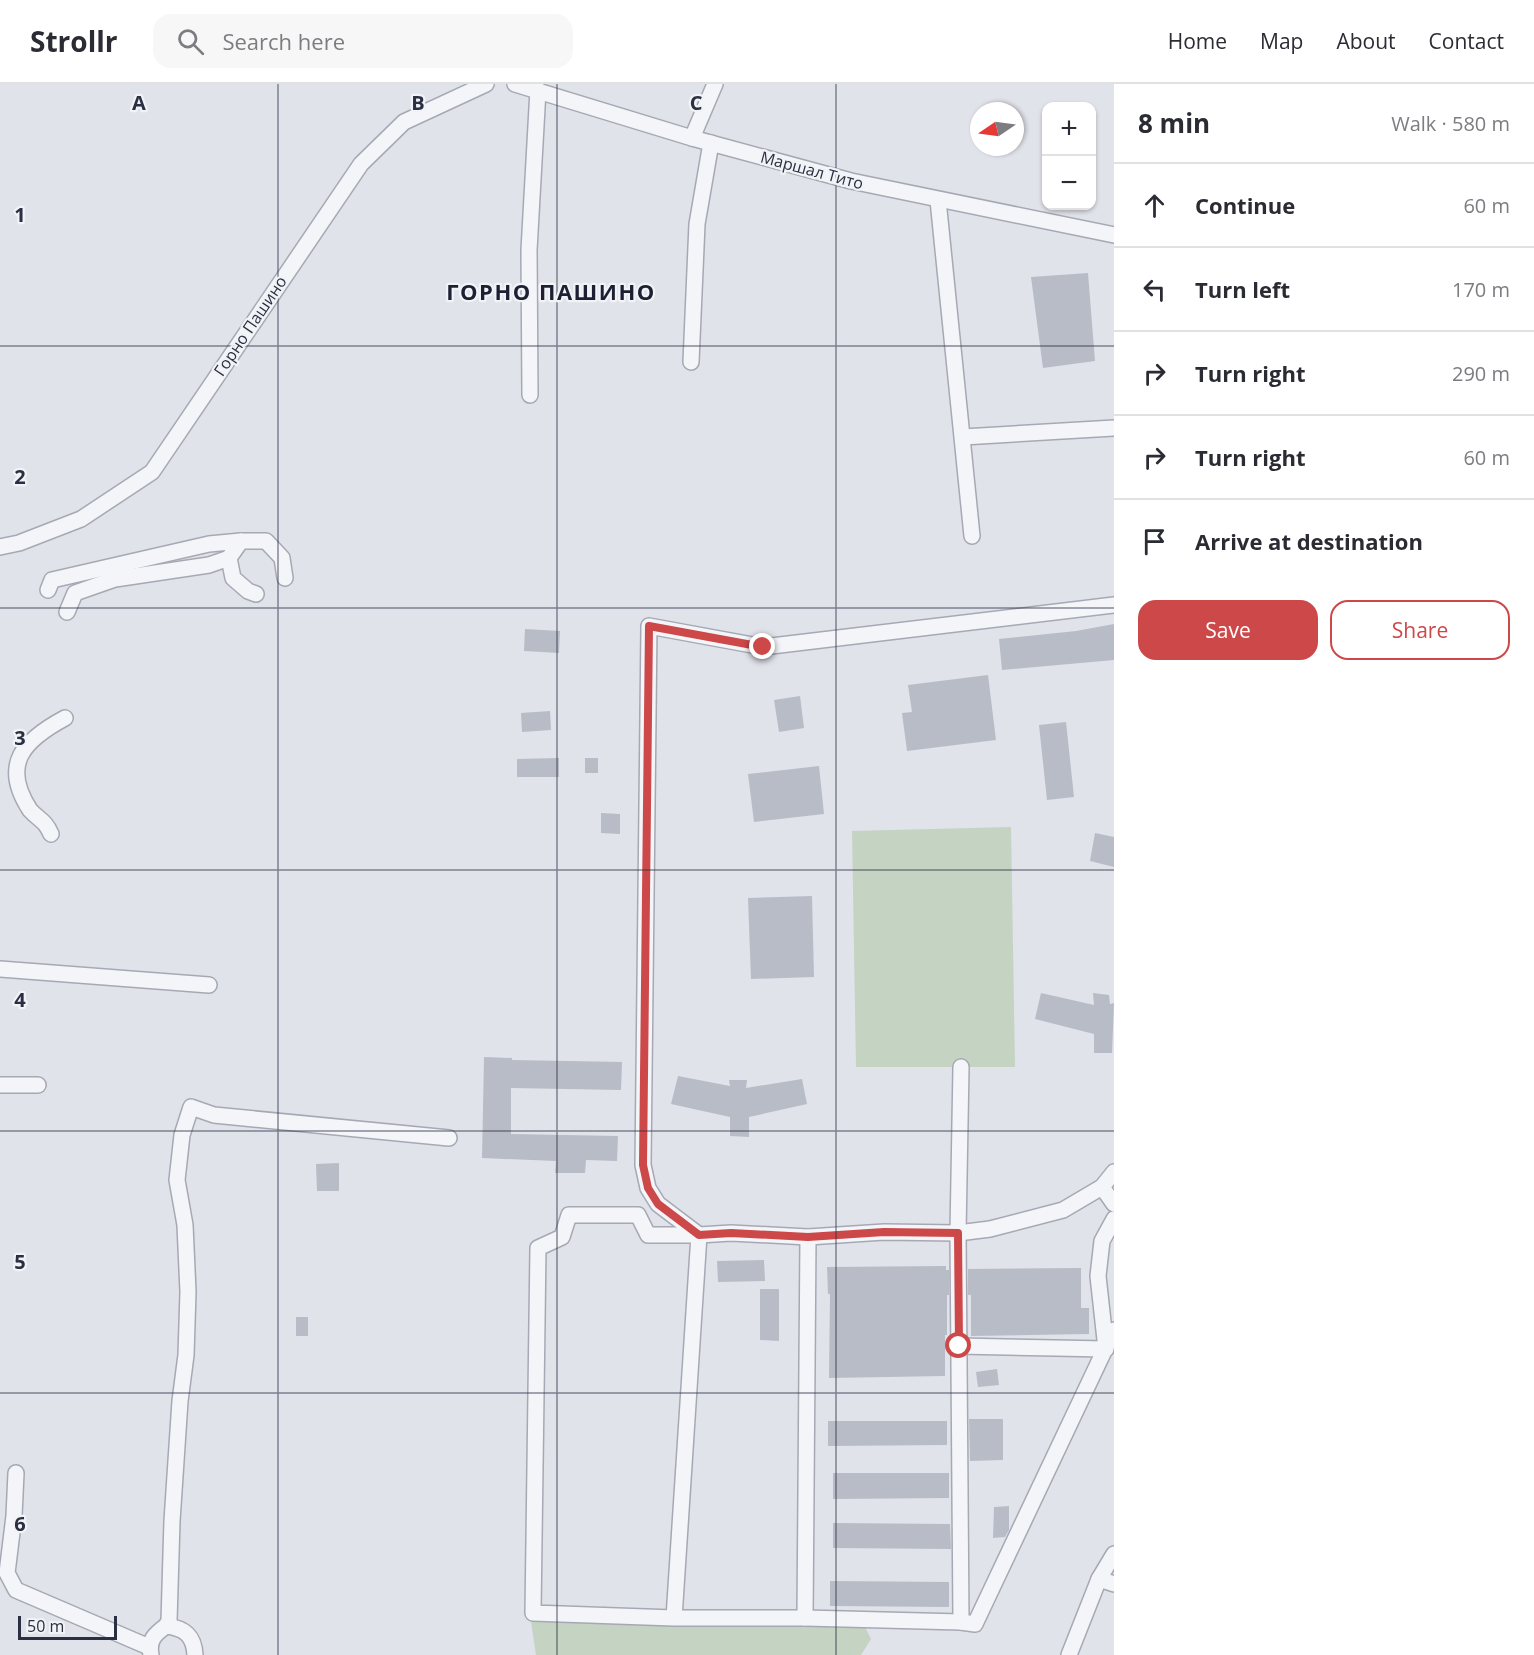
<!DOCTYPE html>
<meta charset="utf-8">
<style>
body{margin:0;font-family:"Open Sans",sans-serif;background:#f7f7f7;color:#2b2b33}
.controls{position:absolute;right:18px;top:18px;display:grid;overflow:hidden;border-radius:12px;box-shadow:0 2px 4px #0004}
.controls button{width:54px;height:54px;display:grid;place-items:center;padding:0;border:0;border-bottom:2px solid #e1e1e2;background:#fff;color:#2b2b33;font:30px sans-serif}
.compass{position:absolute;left:970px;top:18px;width:54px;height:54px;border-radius:50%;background:#fff;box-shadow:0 2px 4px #0004;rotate:257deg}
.scale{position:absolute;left:18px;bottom:15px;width:99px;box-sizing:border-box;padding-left:6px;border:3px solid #2a2f41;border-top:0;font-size:16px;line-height:21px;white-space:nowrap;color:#2a2f41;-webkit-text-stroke:4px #f1f3f7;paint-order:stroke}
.stop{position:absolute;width:18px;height:18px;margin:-14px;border:4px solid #cd4849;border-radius:50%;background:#fff}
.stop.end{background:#cd4849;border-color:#fff;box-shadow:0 2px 6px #0008}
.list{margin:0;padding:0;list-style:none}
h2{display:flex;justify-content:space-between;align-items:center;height:78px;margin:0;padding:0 24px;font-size:26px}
h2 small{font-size:20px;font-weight:400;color:#7c7c81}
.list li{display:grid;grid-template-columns:39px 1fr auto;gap:18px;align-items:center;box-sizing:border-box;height:84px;padding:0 24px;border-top:2px solid #e1e1e2}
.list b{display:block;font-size:22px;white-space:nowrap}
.list em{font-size:20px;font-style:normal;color:#7c7c81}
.actions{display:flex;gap:12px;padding:18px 24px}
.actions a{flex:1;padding:14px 0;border:2px solid #cd4849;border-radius:18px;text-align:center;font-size:21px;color:#cd4849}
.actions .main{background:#cd4849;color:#fff}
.icon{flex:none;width:33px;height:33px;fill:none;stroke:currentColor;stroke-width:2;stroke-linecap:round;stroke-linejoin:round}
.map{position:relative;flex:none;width:1114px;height:1571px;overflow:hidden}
header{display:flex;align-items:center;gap:36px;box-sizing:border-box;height:84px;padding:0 30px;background:#fff;border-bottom:2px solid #e1e1e2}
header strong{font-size:28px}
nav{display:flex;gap:33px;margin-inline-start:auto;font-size:21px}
.search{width:420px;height:54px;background:#f7f7f7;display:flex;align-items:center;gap:15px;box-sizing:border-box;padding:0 21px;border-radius:18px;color:#7c7c81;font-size:22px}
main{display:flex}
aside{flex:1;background:#fff}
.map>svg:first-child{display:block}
.green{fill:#c4d3c2}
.building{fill:#b8bcc6}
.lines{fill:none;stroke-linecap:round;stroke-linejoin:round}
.minor-casing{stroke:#a6a9b4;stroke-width:18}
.minor{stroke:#f4f5f8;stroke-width:15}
.route{stroke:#cd4849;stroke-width:8}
.grid{fill:none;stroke:#2a2f41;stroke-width:1.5;stroke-opacity:0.55}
.labels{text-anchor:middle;stroke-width:4.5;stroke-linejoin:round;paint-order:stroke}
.street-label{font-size:16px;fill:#2a2f41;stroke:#f1f3f7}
.district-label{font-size:22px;font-weight:bold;letter-spacing:1.5px;fill:#1c2032;stroke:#f1f3f7}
.grid-label{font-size:20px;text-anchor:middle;font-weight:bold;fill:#2a2f41;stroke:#f1f3f7;stroke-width:4.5;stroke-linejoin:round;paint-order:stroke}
</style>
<header>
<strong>Strollr</strong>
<div class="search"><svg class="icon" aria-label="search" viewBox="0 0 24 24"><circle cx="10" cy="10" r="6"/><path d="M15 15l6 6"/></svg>Search here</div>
<nav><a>Home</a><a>Map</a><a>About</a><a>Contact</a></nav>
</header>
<main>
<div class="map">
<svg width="1114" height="1571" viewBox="0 0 1114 1571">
<rect width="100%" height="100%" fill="#e1e3ea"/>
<!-- green -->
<g class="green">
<polygon points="1011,743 1015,983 856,983 852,747"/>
<polygon points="530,1531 863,1539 871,1555 861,1571 536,1571"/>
</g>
<!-- building -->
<g class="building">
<polygon points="1088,189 1095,277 1043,284 1031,193"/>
<polygon points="1114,540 1114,576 1002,586 999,555 1076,547"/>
<polygon points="525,545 560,547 559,569 524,567"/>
<polygon points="988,591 996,656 907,667 902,629 912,628 908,601"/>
<polygon points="800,612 804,644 779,648 774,616"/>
<polygon points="550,627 551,646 522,648 521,629"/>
<polygon points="1066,638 1074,713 1047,716 1039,641"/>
<polygon points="559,674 559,693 517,693 517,675"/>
<rect x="585" y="674" width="13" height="15"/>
<polygon points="819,682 824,730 754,738 748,690"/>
<polygon points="601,729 620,730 620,750 601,749"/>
<polygon points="1095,749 1114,753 1114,783 1090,777"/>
<polygon points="812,812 814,893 751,895 748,814"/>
<polygon points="1041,909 1094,921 1093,909 1109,911 1110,920 1114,919 1112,969 1094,969 1094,950 1035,935"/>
<polygon points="484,973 512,974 512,976 622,978 621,1006 511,1004 511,1050 618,1052 617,1077 586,1076 585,1089 555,1089 556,1077 482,1074"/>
<polygon points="678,992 730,1002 729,996 747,996 746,1004 802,995 807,1020 749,1033 749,1053 730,1052 730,1033 671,1020"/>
<polygon points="339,1079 339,1107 317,1107 316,1080"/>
<polygon points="764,1176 765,1197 718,1198 717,1177"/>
<polygon points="946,1182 946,1186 949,1186 949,1211 947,1211 947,1251 945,1251 945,1292 829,1294 830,1210 828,1210 827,1183"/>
<polygon points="1081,1184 1081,1224 1089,1224 1089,1250 971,1252 971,1211 968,1211 968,1185"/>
<polygon points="760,1205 779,1205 779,1257 760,1256"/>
<rect x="296" y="1233" width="12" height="19"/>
<polygon points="997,1285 999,1301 978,1303 976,1288"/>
<polygon points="969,1335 1003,1335 1003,1376 970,1377"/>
<polygon points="828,1337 947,1337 947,1361 828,1362"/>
<polygon points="833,1389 949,1389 949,1414 833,1415"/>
<polygon points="1009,1422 1009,1446 1005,1453 993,1454 994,1423"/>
<polygon points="833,1439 950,1440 951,1465 833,1464"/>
<polygon points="830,1497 949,1498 949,1523 830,1522"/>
</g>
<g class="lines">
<!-- minor casing -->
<g class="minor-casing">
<g id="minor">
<polyline points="515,0 692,54 851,97 1114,151"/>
<polyline points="692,54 715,0"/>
<polyline points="938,116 972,452"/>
<polyline points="691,278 697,140 711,59"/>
<polyline points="530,311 529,166 538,6"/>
<polyline points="963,353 1114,344"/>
<polyline points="0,463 19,459 81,435 152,388 361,80 404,38 486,0"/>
<polyline points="48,506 52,496 209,460 241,457"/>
<polyline points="256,510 248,507 233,494 229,474 241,457 266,457 282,474 285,494"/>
<polyline points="1114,521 763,563 649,542 643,1081 648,1104 658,1120 699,1151 731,1149 808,1153 884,1148 958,1149 990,1145 1063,1126 1102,1103 1114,1088"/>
<polyline points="67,528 75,509 115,495 209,481 229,474"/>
<path d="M51 750C45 736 39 736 30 726 0 680 24 656 65 634"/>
<polyline points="0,885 209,901"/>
<polyline points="961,983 958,1149 961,1538 975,1540 1114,1246"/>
<polyline points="0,1001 38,1001"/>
<polyline points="1102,1103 1114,1120"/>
<polyline points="959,1262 1106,1265 1098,1192 1102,1157 1114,1135"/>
<polyline points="16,1389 14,1432 7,1489 16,1506 149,1563"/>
<polyline points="1099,1495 1114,1500"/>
<polyline points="674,1534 699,1151 648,1151 638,1131 569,1131 562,1153 538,1164 533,1529 674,1534 805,1534 961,1538"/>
<polyline points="805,1534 808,1153"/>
<polyline points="166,1542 169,1537 172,1437 180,1317 186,1271 188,1208 185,1141 177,1096 182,1051 191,1023 214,1031 449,1054"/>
<path d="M151 1571C148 1556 155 1550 166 1542 185 1544 194 1552 195 1571"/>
<polyline points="1069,1571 1099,1495 1114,1470"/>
</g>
</g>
<!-- minor -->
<use href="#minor" class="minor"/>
</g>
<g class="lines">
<!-- route -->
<polyline class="route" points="763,563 649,542 643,1081 648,1104 658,1120 699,1151 731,1149 808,1153 884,1148 958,1149 959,1262"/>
</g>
<!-- grid -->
<path class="grid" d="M278 0V1571M557 0V1571M836 0V1571M0 262H1114M0 524H1114M0 786H1114M0 1047H1114M0 1309H1114"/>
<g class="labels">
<!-- street labels -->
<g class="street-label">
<text transform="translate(812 86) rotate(15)" y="6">Маршал Тито</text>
<text transform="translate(250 242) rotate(-56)" y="6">Горно Пашино</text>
</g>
<!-- district labels -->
<g class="district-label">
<text x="551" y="216">ГОРНО ПАШИНО</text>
</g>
</g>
<g class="grid-label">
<text x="139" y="26">A</text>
<text x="418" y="26">B</text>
<text x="696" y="26">C</text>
<text x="20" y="138">1</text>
<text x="20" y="400">2</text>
<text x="20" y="661">3</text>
<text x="20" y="923">4</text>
<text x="20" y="1185">5</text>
<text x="20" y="1447">6</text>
</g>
</svg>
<div class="controls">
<button>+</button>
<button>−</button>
</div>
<svg class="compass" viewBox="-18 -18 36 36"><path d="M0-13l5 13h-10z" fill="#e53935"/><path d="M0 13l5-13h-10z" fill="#7c7c81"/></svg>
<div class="scale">50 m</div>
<div class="stop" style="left:959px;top:1262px"></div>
<div class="stop end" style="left:763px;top:563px"></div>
</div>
<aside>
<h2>8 min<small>Walk · 580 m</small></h2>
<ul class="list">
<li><svg class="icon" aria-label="ahead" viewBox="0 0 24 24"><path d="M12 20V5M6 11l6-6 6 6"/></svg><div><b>Continue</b></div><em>60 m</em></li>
<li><svg class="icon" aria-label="left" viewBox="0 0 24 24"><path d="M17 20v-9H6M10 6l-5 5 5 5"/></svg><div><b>Turn left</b></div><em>170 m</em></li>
<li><svg class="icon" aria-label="right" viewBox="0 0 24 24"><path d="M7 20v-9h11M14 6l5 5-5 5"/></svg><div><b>Turn right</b></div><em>290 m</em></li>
<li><svg class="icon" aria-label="right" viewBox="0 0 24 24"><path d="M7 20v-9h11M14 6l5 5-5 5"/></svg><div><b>Turn right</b></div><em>60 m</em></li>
<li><svg class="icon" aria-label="arrive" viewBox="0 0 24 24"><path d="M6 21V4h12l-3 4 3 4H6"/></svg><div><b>Arrive at destination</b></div></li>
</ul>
<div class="actions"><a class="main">Save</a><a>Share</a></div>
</aside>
</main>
